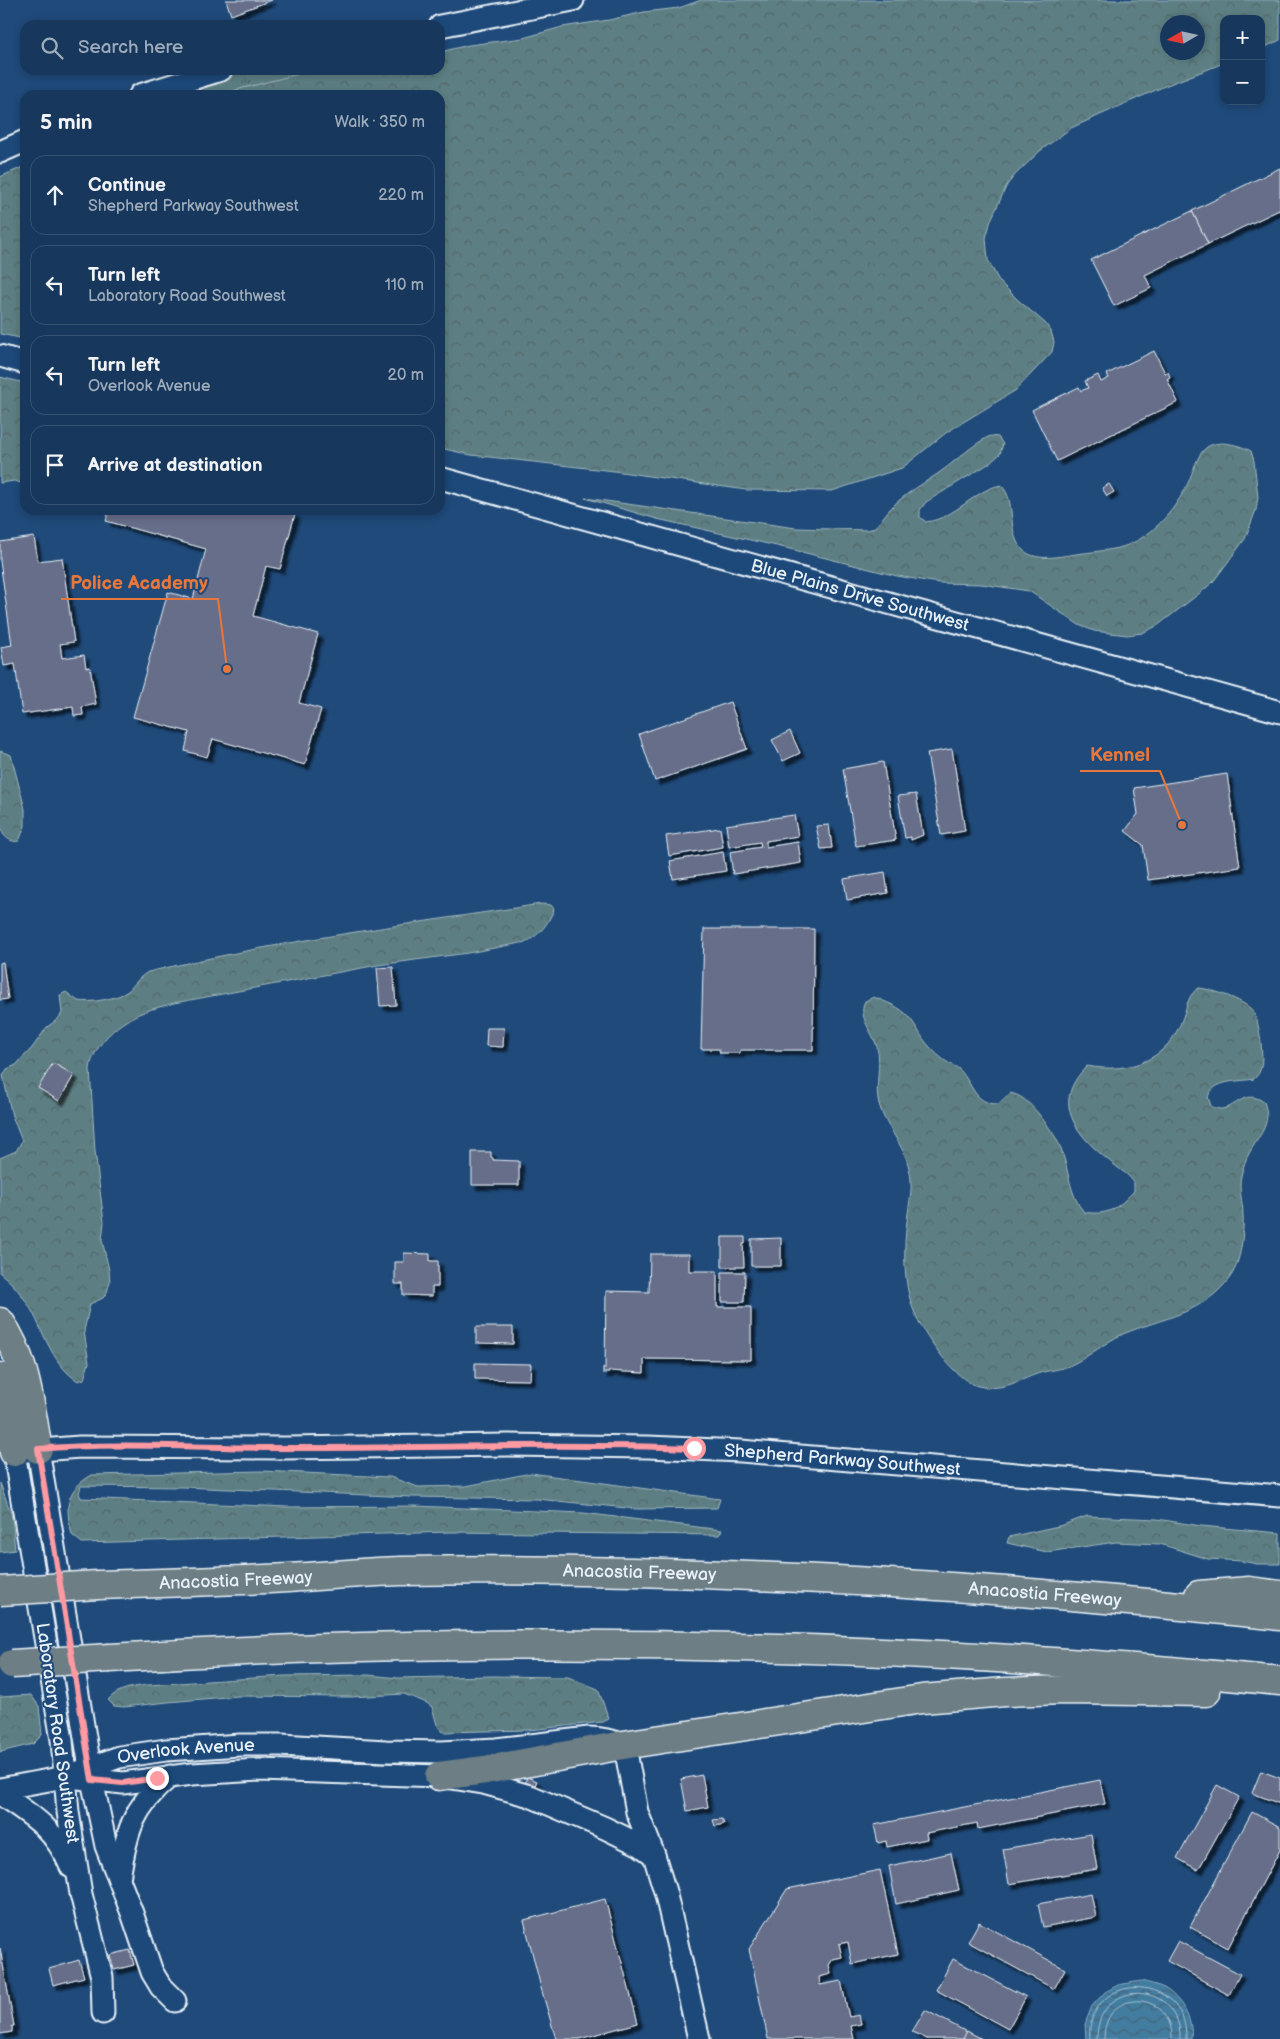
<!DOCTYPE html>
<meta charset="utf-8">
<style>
body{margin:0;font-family:"Balsamiq Sans",sans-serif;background:#244365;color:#f1f3f6}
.controls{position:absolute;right:15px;top:15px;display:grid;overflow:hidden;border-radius:10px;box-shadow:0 2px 8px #0003}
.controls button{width:45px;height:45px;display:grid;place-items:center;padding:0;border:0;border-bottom:1px solid #365272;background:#17385c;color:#f1f3f6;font:25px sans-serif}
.compass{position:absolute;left:1160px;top:15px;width:45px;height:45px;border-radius:50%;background:#17385c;box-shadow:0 2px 8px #0003;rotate:261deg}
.stop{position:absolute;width:15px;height:15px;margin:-11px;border:4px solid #ff9aa2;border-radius:50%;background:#fff}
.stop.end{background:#ff9aa2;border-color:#fff;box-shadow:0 1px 5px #0008}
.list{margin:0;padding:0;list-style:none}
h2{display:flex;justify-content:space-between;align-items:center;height:65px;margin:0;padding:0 20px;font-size:21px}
h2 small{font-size:16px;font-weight:400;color:#9eacbb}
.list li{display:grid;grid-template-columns:32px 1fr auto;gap:15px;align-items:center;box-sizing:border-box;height:80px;margin:0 10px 10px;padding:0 10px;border:1px solid #365272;border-radius:15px}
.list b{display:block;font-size:19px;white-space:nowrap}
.list p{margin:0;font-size:16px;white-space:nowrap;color:#9eacbb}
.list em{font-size:16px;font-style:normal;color:#9eacbb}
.icon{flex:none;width:28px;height:28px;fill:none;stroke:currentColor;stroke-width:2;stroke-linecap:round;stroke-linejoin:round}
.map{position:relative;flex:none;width:1280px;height:2039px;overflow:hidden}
.search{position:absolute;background:#17385c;box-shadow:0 2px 8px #0003;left:20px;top:20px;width:425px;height:55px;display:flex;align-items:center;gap:12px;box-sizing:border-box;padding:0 18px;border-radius:15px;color:#9eacbb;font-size:19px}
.panel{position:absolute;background:#17385c;box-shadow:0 2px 8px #0003;left:20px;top:90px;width:425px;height:425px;border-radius:15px}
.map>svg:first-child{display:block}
.grass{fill:url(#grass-tufts);stroke:#a2b8be}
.forest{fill:url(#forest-crowns);stroke:#a2b8be;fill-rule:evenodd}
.water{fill:url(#water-waves);stroke:#85aac3}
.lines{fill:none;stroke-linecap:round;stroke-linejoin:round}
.shore{stroke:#a6c2d4;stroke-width:1}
.building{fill:#666e89;stroke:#e8f1f8;filter:url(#shadow)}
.minor-casing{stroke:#e8f1f8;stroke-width:25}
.highway-casing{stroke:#e8f1f8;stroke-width:31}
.minor{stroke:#1f4a7a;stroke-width:21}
.highway{stroke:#6d7e84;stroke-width:28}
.highway-bridge-casing{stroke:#e8f1f8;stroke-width:31;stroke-linecap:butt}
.highway-bridge{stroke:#6d7e84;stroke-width:28}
.route{stroke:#ff9aa2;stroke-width:6}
.labels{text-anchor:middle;stroke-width:4;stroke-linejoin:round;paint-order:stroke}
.street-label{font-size:18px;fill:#e8f1f8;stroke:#1f4a7a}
.leader{fill:none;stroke:#e8773b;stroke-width:2}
.callout-dot{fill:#e8773b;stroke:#1f4a7a;stroke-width:2}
.callout-label{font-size:19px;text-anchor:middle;font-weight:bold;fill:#e8773b;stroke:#1f4a7a;stroke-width:4;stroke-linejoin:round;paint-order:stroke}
</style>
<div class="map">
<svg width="1280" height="2039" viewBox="0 0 1280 2039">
<defs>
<pattern id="grass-tufts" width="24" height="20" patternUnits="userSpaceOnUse" patternTransform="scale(1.25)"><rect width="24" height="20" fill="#5d7f83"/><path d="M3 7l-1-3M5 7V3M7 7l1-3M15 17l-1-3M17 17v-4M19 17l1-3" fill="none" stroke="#536669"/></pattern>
<pattern id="forest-crowns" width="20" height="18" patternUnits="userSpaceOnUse" patternTransform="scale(1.25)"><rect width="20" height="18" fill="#5d7f83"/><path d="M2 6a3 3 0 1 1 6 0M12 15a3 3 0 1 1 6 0" fill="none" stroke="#536669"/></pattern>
<pattern id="water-waves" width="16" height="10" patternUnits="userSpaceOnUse" patternTransform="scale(1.25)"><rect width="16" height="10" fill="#437b9f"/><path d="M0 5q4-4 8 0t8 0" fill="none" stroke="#446479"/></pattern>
<filter id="shadow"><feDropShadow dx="4.5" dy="4.5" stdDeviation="1" flood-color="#0009"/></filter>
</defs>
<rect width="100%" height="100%" fill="#1f4a7a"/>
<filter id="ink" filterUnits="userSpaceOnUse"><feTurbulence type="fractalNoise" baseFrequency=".02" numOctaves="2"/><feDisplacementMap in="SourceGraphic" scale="10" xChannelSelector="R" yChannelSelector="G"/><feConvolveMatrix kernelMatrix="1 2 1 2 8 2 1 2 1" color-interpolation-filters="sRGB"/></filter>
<g filter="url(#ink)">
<!-- grass -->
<polygon class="grass" points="223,70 440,70 440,95 176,95"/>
<!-- forest -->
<g class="forest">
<path d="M701 0H1280V40L1261 49V19H1224V63L1167 85 1071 128 1040 151 1015 175 1007 185 991 220 986 238 988 260 999 281 1018 300 1045 323 1051 331 1054 342 1052 352 1016 390 947 432 902 468 832 491 746 490 614 471 471 455 440 448V95H216L314 70H440V52L469 45 523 38 562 27 609 20 644 12 679 8ZM1168 22H1198V52H1168Z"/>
<polygon points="25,166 25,339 0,334 0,177"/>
<polygon points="0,377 25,383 25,484 14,481 0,483"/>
<path d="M990 436 998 437 1003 444 1000 454 990 463 926 502 920 510V517L926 522C956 518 974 490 1001 485 1018 501 1005 534 1024 551 1038 562 1060 556 1076 554 1090 552 1104 551 1118 548 1149 541 1175 511 1188 483 1193 472 1197 454 1207 447 1219 439 1240 445 1251 451L1254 461 1258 497 1256 510 1245 539 1213 582 1200 593 1157 626 1142 633 1127 635 1094 631 1079 625 1029 591 981 584 939 583 897 576 790 549 657 519 585 498 796 528 868 530C878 528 883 516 890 509 905 493 925 483 943 470 958 459 972 445 990 436Z"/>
<path d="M0 751 11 755 25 809V826L19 841C11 843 4 837 1 830 0 822 0 763 0 751Z"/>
<path d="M541 904 551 905 554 909C549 923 539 936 526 942L468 953 378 965 174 1003C164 1006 154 1008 144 1012 121 1020 93 1044 90 1069L95 1151 104 1222 102 1240 109 1270 110 1282 107 1292 103 1298 90 1304 84 1331 89 1363 84 1379 78 1381C54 1366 45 1336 32 1311 24 1297 13 1283 0 1273V1158L16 1151 22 1141 12 1116 3 1076 7 1069 16 1065 32 1048 47 1027 58 1019 62 1013 60 995 66 992 78 1001C91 1003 117 999 128 991 135 984 139 977 148 972 277 941 410 924 541 904Z"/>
<path d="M1199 988C1212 989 1243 1000 1252 1010 1259 1017 1264 1056 1261 1067 1260 1072 1258 1075 1254 1079 1238 1082 1214 1079 1208 1097L1211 1106C1232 1119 1241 1085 1264 1102 1272 1123 1261 1133 1251 1150 1246 1158 1243 1167 1241 1176 1238 1189 1243 1202 1243 1215 1244 1234 1241 1261 1231 1276 1205 1314 1161 1318 1123 1334 1105 1342 1090 1356 1073 1364 1064 1369 1053 1370 1043 1372 1020 1379 1004 1392 978 1386 956 1381 927 1338 917 1318 903 1289 903 1252 907 1221 909 1202 914 1187 909 1168 904 1144 885 1127 879 1104 874 1088 882 1065 877 1047 873 1032 857 1017 865 1001L874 997C885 1002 896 1005 905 1013 916 1023 920 1037 930 1047 934 1052 939 1056 944 1060 949 1064 956 1066 960 1070 973 1084 974 1104 998 1104L1010 1093C1022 1095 1030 1104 1038 1113 1047 1125 1056 1135 1061 1149 1069 1169 1069 1195 1084 1212 1108 1216 1117 1209 1134 1191 1134 1189 1134 1186 1134 1184 1131 1176 1123 1172 1117 1167 1098 1152 1073 1133 1069 1107 1067 1091 1076 1077 1087 1066 1130 1074 1169 1060 1183 1017 1187 1006 1188 994 1199 988Z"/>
<path d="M261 1471 390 1477 418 1487 466 1486 531 1473 720 1499 717 1508 637 1509 537 1499 412 1497 183 1487 81 1486 79 1493 81 1498 287 1507 415 1506 583 1513 722 1530 719 1535 451 1532 82 1543 72 1535C65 1507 65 1490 92 1475Z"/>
<polygon points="0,1483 12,1516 15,1550 0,1552"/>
<polygon points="1087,1516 1157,1519 1201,1526 1280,1533 1280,1564 1257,1564 1242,1561 1208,1559 1160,1544 1116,1542 1047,1552 1007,1543 1009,1537 1063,1525"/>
<path d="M368 1675 399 1678 492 1676 568 1677 598 1689 609 1719 603 1722 529 1730 443 1732 437 1725 432 1707 427 1703 404 1694 351 1697 238 1696 168 1702 124 1707 114 1706 108 1700C118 1688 134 1687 148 1685L284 1676Z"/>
<polygon points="31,1695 39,1706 42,1735 33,1744 0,1752 0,1697"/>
</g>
<!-- water -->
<path class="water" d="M1141 1981C1148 1983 1158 1985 1164 1988 1181 1998 1194 2020 1191 2039H1086L1085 2024 1092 2006 1105 1992 1118 1985Z"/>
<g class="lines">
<!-- shore -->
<g class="shore">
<path d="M1090 2039C1090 2034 1089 2028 1091 2023 1105 1967 1189 1981 1186 2039"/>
<path d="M1097 2039C1097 1974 1183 1982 1180 2039"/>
<path d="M1104 2039C1104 1985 1174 1991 1172 2039"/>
</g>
</g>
<!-- building -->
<g class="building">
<polygon points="226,0 272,0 231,15"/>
<polygon points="1280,168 1280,212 1279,210 1208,244 1192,211"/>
<polygon points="1192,211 1208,244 1145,275 1151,288 1114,306 1091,260"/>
<polygon points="1154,351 1165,373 1168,372 1170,377 1167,379 1178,402 1057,461 1032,410 1079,387 1081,391 1088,388 1085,381 1098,375 1101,382 1109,378 1107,374"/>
<polygon points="1109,484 1114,492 1107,496 1102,488"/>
<polygon points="109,510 282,510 295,514 280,569 266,566 253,616 318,634 299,703 321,709 305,765 213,739 207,757 185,751 189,732 133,717 168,592 193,599 206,549 106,521"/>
<polygon points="34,537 38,561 62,558 74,642 60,644 62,658 84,655 86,668 90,667 96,704 82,707 83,715 74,716 73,707 22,714 15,664 4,666 1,647 12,645 0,561 0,542"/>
<polygon points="730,702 747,749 655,781 639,734"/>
<polygon points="790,731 800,753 783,761 772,740"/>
<polygon points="952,749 965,831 941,835 927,753"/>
<polygon points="883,762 896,840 856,846 843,769"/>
<polygon points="1227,774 1240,867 1148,880 1143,845 1125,831 1138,814 1134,788"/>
<polygon points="916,794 923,835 911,840 911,837 905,838 898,796"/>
<polygon points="794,815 798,836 766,841 766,847 798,842 801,863 733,874 730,852 761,847 760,842 729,847 726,825"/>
<polygon points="829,825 832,848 821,849 816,826"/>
<polygon points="720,828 723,847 669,856 666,836"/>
<polygon points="723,852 726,871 673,879 670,861"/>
<polygon points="885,872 888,893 847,900 844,879"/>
<polygon points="704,929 814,929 813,1050 740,1050 740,1053 720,1053 719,1049 701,1049"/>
<polygon points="3,962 8,999 0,1000 0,963"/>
<polygon points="393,967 396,1005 380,1006 377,968"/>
<polygon points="487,1028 504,1028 503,1047 486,1046"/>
<polygon points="53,1063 74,1075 59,1101 38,1088"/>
<polygon points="472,1152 491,1152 491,1157 493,1158 493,1160 519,1161 519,1185 472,1185"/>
<polygon points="722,1237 745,1237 745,1244 743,1244 744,1267 722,1267"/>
<polygon points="781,1238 781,1266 751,1266 751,1239"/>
<polygon points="404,1253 430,1254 430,1261 438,1261 438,1287 432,1287 432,1296 403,1295 403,1284 395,1284 395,1262 404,1262"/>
<polygon points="650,1254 689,1254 689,1271 717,1271 717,1307 751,1307 751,1360 644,1359 644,1373 609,1371 609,1373 603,1373 603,1368 605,1369 606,1291 649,1292"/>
<polygon points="722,1272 745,1272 744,1302 722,1302"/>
<polygon points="476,1327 513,1327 513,1344 476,1343"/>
<polygon points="475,1363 531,1364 530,1380 475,1379"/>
<polygon points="1261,1771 1280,1778 1280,1804 1252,1793"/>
<polygon points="702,1775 708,1807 687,1811 681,1779"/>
<polygon points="527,1777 537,1781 534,1787 525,1783"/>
<polygon points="1100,1780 1105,1804 978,1829 977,1823 926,1833 927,1839 887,1847 886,1841 878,1843 874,1825"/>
<polygon points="1217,1785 1239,1797 1198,1870 1177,1858"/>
<polygon points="1252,1812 1280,1827 1280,1850 1228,1948 1190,1927"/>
<polygon points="722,1819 724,1824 715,1826 713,1820"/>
<polygon points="1091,1834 1097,1869 1009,1884 1003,1849"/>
<polygon points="951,1853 959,1890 896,1904 889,1866"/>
<polygon points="880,1870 898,1954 852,1964 848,1942 839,1944 842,1957 833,1959 829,1965 831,1974 819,1977 820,1985 841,1981 849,2017 859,2015 861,2024 851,2026 854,2039 768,2039 749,1949 787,1889"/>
<polygon points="1091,1894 1096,1917 1043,1927 1038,1904"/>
<polygon points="605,1899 638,2023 579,2039 556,2039 541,1988 524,1920"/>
<polygon points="979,1922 1065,1969 1054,1989 968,1942"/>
<polygon points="1178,1941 1240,1974 1229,1995 1167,1961"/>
<polygon points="0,1948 14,2026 12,2026 12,2032 0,2034"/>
<polygon points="130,1950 134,1965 114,1970 110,1955"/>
<polygon points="953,1959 1026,1997 1008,2029 936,1990"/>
<polygon points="79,1960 84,1977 53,1985 49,1969"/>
<polygon points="925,2010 980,2039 927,2039 912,2032"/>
<polygon points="967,2031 982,2039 963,2039"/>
</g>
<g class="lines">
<!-- minor casing -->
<g class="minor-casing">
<g id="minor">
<polyline points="440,26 573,0"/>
<polyline points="140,95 221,70"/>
<polyline points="0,152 25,141"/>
<polyline points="0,356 25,363"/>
<path id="s1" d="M440 478 1280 712"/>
<polyline points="38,1449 92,1780 106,1846 132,1913 152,1972 161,1987 175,2001"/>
<polyline points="69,1777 123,1783 192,1774 259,1770 439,1776 483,1783 530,1796 605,1828 640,1845 654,1855"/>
<path id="s2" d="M0 1789 65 1777 119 1757 166 1750 240 1745H281L386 1751 442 1752 496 1749 589 1738C601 1738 611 1740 623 1745L626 1752 637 1812 654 1855 666 1895 699 2039"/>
<path d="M0 1794C33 1816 55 1829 71 1867"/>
<path d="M119 1879C126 1833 132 1807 170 1776"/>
<path id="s3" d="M103 2013 102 1977 81 1894 68 1812 62 1740 14 1452 80 1447 285 1448 508 1445 648 1447 741 1451 1280 1496"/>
</g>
</g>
<!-- highway casing -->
<g class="highway-casing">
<g id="highway">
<path d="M0 1322C26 1359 30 1406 38 1449"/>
<polyline points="0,1377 14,1452"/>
<path id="s4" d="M98 1585C162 1583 225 1581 288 1578 326 1576 364 1572 401 1571 695 1566 988 1585 1280 1616"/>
<polyline points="1199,1595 1249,1591 1280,1595"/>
<path d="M110 1658C500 1634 891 1642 1280 1681"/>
<polyline points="439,1776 485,1770 623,1745 922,1699 1005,1692 1066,1690 1206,1692"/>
</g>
</g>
<!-- minor -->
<use href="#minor" class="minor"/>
<!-- highway -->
<use href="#highway" class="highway"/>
<!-- highway-bridge casing -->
<g class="highway-bridge-casing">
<g id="highway-bridge">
<polyline points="0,1591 98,1585"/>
<polyline points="12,1664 110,1658"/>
</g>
</g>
<!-- highway-bridge -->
<use href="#highway-bridge" class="highway-bridge"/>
</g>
</g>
<g class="lines" filter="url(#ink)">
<!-- route -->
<path class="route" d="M157 1778 123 1783 92 1780 38 1449C119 1442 202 1448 284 1448 421 1448 557 1443 694 1448"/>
</g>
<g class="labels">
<!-- street labels -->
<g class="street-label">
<text dy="6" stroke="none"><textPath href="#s1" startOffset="436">Blue Plains Drive Southwest</textPath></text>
<text dy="6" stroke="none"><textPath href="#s3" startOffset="1398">Shepherd Parkway Southwest</textPath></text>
<text dy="6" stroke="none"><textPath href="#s4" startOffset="542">Anacostia Freeway</textPath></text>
<text dy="6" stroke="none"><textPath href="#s4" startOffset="138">Anacostia Freeway</textPath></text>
<text dy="6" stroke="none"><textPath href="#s4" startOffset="948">Anacostia Freeway</textPath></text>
<text transform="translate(58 1733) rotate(82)" y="6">Laboratory Road Southwest</text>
<text dy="6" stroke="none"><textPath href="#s2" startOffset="191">Overlook Avenue</textPath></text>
</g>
</g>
<!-- callouts -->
<path class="leader" d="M227 669L218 599H61M1182 825L1160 771H1080"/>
<g class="callout-dot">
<circle cx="227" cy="669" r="5"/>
<circle cx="1182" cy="825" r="5"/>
</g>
<g class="callout-label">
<text x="139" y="589">Police Academy</text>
<text x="1120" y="761">Kennel</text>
</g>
</svg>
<div class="controls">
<button>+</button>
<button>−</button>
</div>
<svg class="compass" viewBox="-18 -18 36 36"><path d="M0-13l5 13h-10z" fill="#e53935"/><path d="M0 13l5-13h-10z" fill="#9eacbb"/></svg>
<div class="stop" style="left:694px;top:1448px"></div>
<div class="stop end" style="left:157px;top:1778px"></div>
<div class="search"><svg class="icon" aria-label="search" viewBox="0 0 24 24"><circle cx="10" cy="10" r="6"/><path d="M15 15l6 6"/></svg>Search here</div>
<section class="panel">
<h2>5 min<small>Walk · 350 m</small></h2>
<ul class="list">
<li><svg class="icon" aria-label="ahead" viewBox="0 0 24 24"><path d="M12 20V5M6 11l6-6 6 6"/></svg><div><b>Continue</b><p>Shepherd Parkway Southwest</p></div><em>220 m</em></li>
<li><svg class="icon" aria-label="left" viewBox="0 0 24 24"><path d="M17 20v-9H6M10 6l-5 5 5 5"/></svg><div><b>Turn left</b><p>Laboratory Road Southwest</p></div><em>110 m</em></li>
<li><svg class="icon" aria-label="left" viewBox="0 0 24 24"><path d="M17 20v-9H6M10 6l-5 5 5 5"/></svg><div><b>Turn left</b><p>Overlook Avenue</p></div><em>20 m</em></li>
<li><svg class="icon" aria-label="arrive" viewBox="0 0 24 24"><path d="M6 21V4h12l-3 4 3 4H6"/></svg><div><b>Arrive at destination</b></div></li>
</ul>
</section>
</div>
